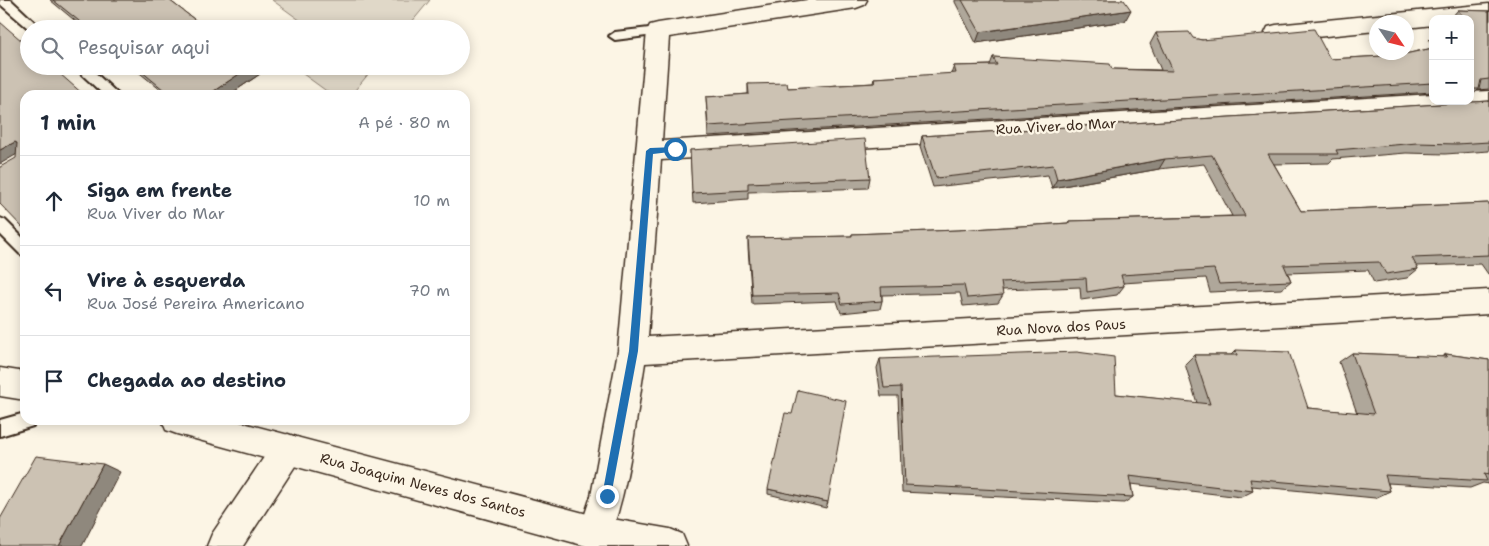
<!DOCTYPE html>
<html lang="pt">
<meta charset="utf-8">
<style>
body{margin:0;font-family:"Shantell Sans",sans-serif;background:#f6f6f7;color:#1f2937}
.controls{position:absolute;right:15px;top:15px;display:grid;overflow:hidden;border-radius:10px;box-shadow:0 2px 12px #0003}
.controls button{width:45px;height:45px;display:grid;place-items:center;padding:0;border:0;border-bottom:1px solid #e0e1e3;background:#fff;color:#1f2937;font:25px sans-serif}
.compass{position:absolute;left:1369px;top:15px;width:45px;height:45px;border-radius:50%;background:#fff;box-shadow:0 2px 12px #0003;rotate:125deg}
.stop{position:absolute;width:15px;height:15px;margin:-11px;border:4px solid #1f6fb2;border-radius:50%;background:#fff}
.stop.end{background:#1f6fb2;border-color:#fff;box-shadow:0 1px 5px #0008}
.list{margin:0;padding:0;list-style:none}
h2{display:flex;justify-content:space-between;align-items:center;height:65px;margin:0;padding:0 20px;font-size:21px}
h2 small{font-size:16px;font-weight:400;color:#747a83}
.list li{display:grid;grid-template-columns:32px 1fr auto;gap:15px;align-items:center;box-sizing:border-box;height:90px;padding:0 20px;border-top:1px solid #e0e1e3}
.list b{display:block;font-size:19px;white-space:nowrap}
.list p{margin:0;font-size:16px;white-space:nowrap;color:#747a83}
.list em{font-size:16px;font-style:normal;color:#747a83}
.icon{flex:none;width:28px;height:28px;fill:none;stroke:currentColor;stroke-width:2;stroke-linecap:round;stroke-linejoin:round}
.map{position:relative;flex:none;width:1489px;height:546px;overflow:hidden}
.search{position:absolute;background:#fff;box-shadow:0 2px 12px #0003;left:20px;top:20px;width:450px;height:55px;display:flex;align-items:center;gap:12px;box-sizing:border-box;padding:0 18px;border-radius:28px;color:#747a83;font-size:19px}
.panel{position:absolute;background:#fff;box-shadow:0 2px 12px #0003;left:20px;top:90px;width:450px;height:335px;border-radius:15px}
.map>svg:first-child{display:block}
.green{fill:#e0d8c8;stroke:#8e8173}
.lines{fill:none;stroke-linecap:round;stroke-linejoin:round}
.lane-casing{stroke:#3b2a1e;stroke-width:4}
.street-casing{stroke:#3b2a1e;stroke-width:3}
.secondary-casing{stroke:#3b2a1e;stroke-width:3}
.lane{fill:#fcf5e5;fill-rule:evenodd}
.street{fill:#fcf5e5;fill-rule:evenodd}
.secondary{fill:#fcf5e5;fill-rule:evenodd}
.wall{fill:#afa79a;stroke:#3b2a1e}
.shaded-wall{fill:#8f887d;stroke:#3b2a1e}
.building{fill:#ccc2b3;stroke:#3b2a1e}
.route{fill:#1f6fb2}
.labels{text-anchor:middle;stroke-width:4.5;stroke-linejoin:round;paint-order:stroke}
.street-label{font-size:14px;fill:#3b2a1e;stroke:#fcf5e5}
</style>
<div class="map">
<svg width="1489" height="546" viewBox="0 0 1489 546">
<rect width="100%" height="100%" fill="#fcf5e5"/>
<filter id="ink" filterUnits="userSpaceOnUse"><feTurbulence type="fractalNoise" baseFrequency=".02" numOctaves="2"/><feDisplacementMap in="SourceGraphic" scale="10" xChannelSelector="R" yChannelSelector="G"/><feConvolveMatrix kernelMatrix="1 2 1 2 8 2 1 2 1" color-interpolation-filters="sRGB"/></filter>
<g filter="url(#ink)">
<!-- green -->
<g class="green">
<polygon points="272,0 430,0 406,29 312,29"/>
<polygon points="292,66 375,66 351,95 332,95"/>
</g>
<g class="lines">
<!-- lane casing -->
<g class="lane-casing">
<g id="lane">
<polygon points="0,0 11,0 42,29 29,29 0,4"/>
<polygon points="658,27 664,31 662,34 615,40 609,36 615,32"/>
<polygon points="73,66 88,66 119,95 104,95"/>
<polygon points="0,218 5,220 25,240 25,256 20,254 0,234"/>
<polygon points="25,413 25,420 35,420 33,426 0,436 0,420"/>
</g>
</g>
<!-- street casing -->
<g class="street-casing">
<g id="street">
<path d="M807 0H867L864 5 856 8 669 37 662 141 1433 94V101H1470V92L1489 91V109L661 160 648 337 1489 290V314L645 363C635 424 630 487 607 544L601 546 583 544 579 532 591 496 618 351 647 31 650 25 658 23Z"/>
<polygon points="1489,4 1489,20 1470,21 1470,19 1433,19 1433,25 1406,28 1406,22 1376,22 1376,31 1276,41 1268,39 1265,33 1268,27 1276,25"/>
<polygon points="288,434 299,438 304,449 299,460 243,546 207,546 212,534 277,438"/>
</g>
</g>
<!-- secondary casing -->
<g class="secondary-casing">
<g id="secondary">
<polygon points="0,368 25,372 25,400 0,396"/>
<polygon points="162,420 232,420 595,516 670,529 682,534 687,546 586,546 177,434 166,430"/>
</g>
</g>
<!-- lane -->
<use href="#lane" class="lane"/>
<!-- street -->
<use href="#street" class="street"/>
<!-- secondary -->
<use href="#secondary" class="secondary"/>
</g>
<!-- wall -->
<g class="wall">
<polygon points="50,0 169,0 207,29 85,29"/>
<polygon points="955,0 1124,0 1125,21 976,43 955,2"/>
<polygon points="1458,10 1489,11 1489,89 1478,90 1470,97 1470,19 1450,19"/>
<polygon points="1156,33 1330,59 1400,55 1433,48 1433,92 708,136 706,97 748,94 748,84 788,88 873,83 874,78 951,74 954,66 990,65 993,57 1112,69 1161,70 1150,44"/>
<polygon points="1433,36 1433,46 1429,40"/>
<polygon points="131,66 255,66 260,74 229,95 167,95"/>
<polygon points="1489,101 1489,151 1445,154 1406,153 1333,159 1329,163 1274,164 1301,211 1489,203 1489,274 1488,274 1481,264 1417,266 1418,269 1407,278 1374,283 1368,270 1288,273 1291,281 1281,289 1210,292 1206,278 1154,281 1123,283 1124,286 1117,295 1081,300 1080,287 1002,290 1003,295 998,303 963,306 960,293 882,295 882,301 880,309 841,313 837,301 752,304 748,247 748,238 852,236 852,234 958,230 1068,223 1069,221 1232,216 1204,164 1159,169 1052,188 1048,175 933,187 920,146 922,136"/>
<polygon points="690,150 870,178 868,188 748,192 748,199 693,203"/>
<polygon points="1236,350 1308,408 1357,413 1339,362 1352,353 1441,357 1446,354 1489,360 1489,484 1483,483 1470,488 1388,483 1390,491 1375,498 1252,486 1253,491 1241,497 1131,484 1133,497 1124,503 902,492 898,396 881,396 877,368 880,359 1116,394 1197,403 1185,364 1194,355 1231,355"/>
<polygon points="768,489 828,502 826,508 768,494"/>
</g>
<!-- shaded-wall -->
<g class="shaded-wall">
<polygon points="1131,10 1125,21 976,43 980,32"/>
<polygon points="251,66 255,66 260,74 229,95 208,95"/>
<polygon points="15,142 24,150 0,164 0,150"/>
<polygon points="1165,159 1159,169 1052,188 1057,179"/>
<polygon points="103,464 120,472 82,546 59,546"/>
</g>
<!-- building -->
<g class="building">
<polygon points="53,0 169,0 207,29 89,29"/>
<polygon points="962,0 1124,0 1131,10 980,32"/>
<polygon points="1458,10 1489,11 1489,79 1481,80 1479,89 1470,89 1470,29 1472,29 1470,26 1470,19 1465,19"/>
<polygon points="0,22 29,47 29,66 51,66 84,95 25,95 25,230 0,204 0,167 16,158 17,143 15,142 0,150"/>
<polygon points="1314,29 1330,59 1400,55 1433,48 1433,83 708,126 706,97 749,94 748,84 787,83 788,88 875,83 874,78 956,73 954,66 997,65 993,57 1110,64 1112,69 1173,71 1156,33 1189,32 1193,38 1202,40"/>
<polygon points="135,66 251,66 208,95 170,95"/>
<polygon points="1489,101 1489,142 1457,144 1417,143 1336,150 1338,154 1268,154 1301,211 1489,203 1489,255 1412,258 1418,269 1386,274 1379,262 1284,265 1291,281 1219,284 1214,269 1121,275 1124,286 1087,292 1086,278 1001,282 1003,295 967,298 964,285 881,287 882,301 842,304 839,293 752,295 748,238 852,236 852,234 958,230 1069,223 1069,221 1245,216 1212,155 1165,159 1057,179 1053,165 936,178 922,136"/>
<polygon points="865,139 870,178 748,183 748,190 692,193 690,150"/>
<polygon points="1236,350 1289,352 1308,408 1374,414 1352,353 1447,357 1446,354 1489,360 1489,475 1484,474 1487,481 1385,475 1390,491 1250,479 1253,491 1129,476 1133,497 905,485 901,387 884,388 880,359 1077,352 1114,357 1116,394 1210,404 1194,355 1237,355"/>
<polygon points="798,390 846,401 828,502 768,489 785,413 792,414"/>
<polygon points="36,456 103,464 59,546 0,546 0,519"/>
</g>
</g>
<!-- route -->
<polygon class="route" points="675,147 678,147 678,151 653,154 638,351 611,496 607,501 602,496 629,351 646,151 650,148"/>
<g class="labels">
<!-- street labels -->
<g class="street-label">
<text transform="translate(1056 126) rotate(-3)" y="5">Rua Viver do Mar</text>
<text transform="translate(1061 327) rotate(-3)" y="5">Rua Nova dos Paus</text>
<text transform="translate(423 485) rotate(15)" y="5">Rua Joaquim Neves dos Santos</text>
</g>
</g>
</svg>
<div class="controls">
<button>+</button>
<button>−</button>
</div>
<svg class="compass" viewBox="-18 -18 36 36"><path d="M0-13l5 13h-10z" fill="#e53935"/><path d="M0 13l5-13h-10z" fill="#747a83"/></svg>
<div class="stop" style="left:675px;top:149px"></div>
<div class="stop end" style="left:607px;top:496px"></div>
<div class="search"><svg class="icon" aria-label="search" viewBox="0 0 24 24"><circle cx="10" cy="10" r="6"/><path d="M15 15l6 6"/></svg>Pesquisar aqui</div>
<section class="panel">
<h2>1 min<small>A pé · 80 m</small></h2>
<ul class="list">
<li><svg class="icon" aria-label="ahead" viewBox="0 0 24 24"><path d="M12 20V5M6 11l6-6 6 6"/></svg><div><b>Siga em frente</b><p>Rua Viver do Mar</p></div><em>10 m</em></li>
<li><svg class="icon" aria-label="left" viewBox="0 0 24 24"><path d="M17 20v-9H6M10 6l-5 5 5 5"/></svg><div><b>Vire à esquerda</b><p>Rua José Pereira Americano</p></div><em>70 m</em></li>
<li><svg class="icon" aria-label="arrive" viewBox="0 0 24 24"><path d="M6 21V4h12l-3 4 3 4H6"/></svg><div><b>Chegada ao destino</b></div></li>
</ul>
</section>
</div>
